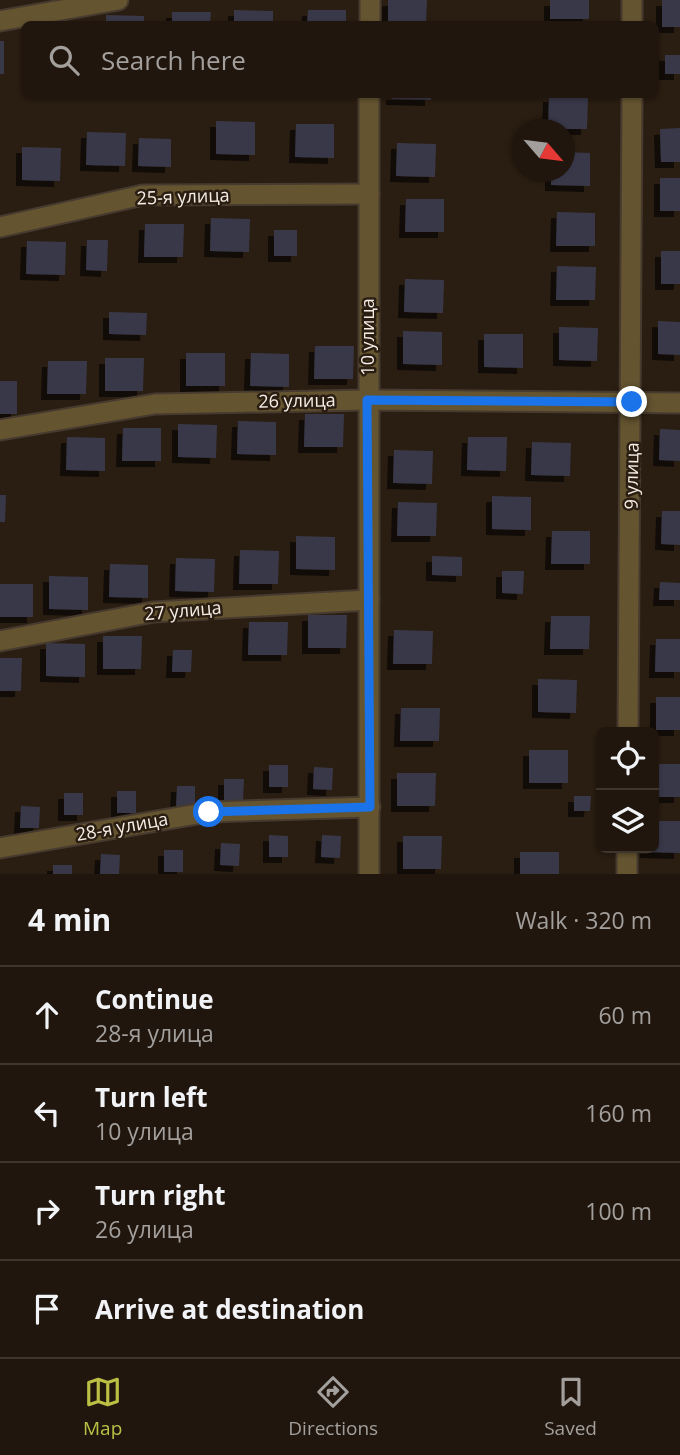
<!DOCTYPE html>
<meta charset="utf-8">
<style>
body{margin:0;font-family:"Open Sans",sans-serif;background:#281f16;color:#f1f3f6}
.controls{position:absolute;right:21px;bottom:21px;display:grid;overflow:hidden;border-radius:10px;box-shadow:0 2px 5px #0004}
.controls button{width:63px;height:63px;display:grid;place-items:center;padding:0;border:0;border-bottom:2px solid #3d352e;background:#20160d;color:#f1f3f6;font:35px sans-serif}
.compass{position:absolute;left:512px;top:119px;width:63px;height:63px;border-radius:50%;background:#20160d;box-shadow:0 2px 5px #0004;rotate:118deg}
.stop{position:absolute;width:21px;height:21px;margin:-16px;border:5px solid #1a73e8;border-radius:50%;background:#fff}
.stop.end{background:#1a73e8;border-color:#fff;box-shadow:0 2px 7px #0008}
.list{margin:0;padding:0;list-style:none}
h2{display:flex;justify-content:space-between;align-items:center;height:91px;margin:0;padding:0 28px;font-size:30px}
h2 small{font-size:23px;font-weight:400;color:#a29f9d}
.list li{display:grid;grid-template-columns:46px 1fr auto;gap:21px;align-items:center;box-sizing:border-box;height:98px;padding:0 28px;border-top:2px solid #3d352e}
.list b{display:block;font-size:26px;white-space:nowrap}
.list p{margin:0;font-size:23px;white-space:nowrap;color:#a29f9d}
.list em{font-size:23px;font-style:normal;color:#a29f9d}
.icon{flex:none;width:38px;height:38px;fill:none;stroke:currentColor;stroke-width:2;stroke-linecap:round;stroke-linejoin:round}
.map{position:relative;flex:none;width:680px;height:874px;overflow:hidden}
.search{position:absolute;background:#20160d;box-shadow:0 2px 5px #0004;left:21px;right:21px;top:21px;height:77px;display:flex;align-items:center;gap:18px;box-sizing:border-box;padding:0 24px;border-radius:10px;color:#a29f9d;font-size:26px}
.sheet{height:483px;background:#20160d}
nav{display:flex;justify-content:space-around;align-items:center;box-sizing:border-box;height:98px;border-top:2px solid #3d352e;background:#20160d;font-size:19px;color:#a29f9d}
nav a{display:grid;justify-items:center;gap:4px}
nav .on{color:#bbc045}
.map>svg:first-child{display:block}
.building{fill:#393848;filter:url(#shadow)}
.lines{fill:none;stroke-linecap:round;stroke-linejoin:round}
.street-casing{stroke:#473a2f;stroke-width:23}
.street{stroke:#645430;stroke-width:19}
.route{stroke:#1a73e8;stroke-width:9}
.labels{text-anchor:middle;stroke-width:5;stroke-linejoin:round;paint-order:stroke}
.street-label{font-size:18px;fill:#f6ede5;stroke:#2a1d11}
</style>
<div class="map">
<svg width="680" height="874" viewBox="0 0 680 874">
<defs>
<filter id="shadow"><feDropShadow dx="-6" dy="6" stdDeviation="0" flood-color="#0009"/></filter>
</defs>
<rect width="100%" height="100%" fill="#2a1d11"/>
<!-- building -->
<g class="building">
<polygon points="388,0 427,0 426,24 388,24"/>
<rect x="550" y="0" width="39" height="19"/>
<rect x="662" y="0" width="18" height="27"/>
<polygon points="234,10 273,11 273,24 234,24"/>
<polygon points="308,10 346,10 346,24 307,24"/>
<polygon points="172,12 211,12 210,24 172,24"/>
<polygon points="106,15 144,16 144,24 106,24"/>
<rect x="0" y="41" width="4" height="33"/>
<rect x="665" y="55" width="15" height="19"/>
<polygon points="392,94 431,94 431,100 392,99"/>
<polygon points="549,96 588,96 587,129 548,129"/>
<polygon points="216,121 255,122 255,155 216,154"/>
<polygon points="296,124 334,124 334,158 295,157"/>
<polygon points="680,128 680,162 661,162 660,129"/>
<polygon points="87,132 126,133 125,166 86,165"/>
<polygon points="139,138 171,139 171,167 138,166"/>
<polygon points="397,143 436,144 435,177 396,176"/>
<polygon points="22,147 61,148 60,181 22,180"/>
<polygon points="564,152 590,153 590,186 551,185 551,172 564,172"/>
<rect x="660" y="178" width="20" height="33"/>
<polygon points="406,199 444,199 444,232 405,232"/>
<polygon points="557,212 595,213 595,246 556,246"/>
<polygon points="211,218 250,219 249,252 210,251"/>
<polygon points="145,224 184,224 183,257 144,257"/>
<rect x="274" y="230" width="23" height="26"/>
<polygon points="87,240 108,240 107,271 86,270"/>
<polygon points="27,241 66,242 65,275 26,274"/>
<rect x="661" y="251" width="19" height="33"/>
<polygon points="557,266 596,267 595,300 556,300"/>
<polygon points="405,279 444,280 443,313 404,312"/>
<polygon points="109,312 147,313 146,335 109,334"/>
<polygon points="658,321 680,322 680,355 658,354"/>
<polygon points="559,327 598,328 597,361 559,360"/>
<polygon points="403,331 442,332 442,365 403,364"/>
<polygon points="484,334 523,334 523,368 484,367"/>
<polygon points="315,346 354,346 353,379 314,379"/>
<rect x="186" y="353" width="39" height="33"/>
<polygon points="251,353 289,354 289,387 250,386"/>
<polygon points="105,358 144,358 143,391 105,391"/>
<polygon points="48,361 87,361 86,394 47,394"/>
<rect x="0" y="381" width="17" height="33"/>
<polygon points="305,414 344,414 343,447 304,447"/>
<polygon points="238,421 276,422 276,455 237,454"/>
<polygon points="178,424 217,425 216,458 178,457"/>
<polygon points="123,428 161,428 161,461 122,461"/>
<polygon points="660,429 680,430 680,461 659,460"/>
<polygon points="67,437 105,438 105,471 66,470"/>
<polygon points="468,437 507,437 506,471 467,470"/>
<polygon points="532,442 571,443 570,476 531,475"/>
<polygon points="394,450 433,451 432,484 393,483"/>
<polygon points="0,495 6,495 5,522 0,522"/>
<polygon points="492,496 531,497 531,530 492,529"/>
<polygon points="398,502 437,503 436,536 397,536"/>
<polygon points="662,511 680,511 680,545 661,544"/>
<polygon points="552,531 590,531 590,564 551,564"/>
<polygon points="296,536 335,537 335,570 296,569"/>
<polygon points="240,550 279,551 278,584 239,584"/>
<polygon points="432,556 462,557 462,576 432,575"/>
<polygon points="176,558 215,559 214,592 175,591"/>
<polygon points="110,564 148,565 148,598 109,597"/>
<polygon points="502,571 524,571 523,594 502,593"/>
<polygon points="49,576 88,577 88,610 49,609"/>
<polygon points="660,582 680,583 680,600 659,600"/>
<rect x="0" y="584" width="33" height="33"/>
<polygon points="308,615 347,615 346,648 308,648"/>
<polygon points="551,616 590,616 589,649 550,649"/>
<polygon points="249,622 288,622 287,655 248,655"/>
<polygon points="394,630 433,631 432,664 393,664"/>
<polygon points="103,636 142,636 141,669 103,669"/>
<polygon points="656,639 680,639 680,672 655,672"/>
<polygon points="46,643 85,644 85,677 46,676"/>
<polygon points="173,650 192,650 191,672 172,672"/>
<polygon points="0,658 22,658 21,691 0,691"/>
<polygon points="538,679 577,680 576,713 538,712"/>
<rect x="656" y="697" width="24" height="33"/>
<polygon points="401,708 440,708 439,741 400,741"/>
<rect x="529" y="750" width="39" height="33"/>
<rect x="654" y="764" width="26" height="33"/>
<rect x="269" y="765" width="19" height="22"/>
<polygon points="314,767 333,768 332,790 313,789"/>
<polygon points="397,773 436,773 435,806 397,806"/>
<polygon points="224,779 244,779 243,801 224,800"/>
<polygon points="177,786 195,786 195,808 176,808"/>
<rect x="117" y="791" width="19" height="22"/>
<rect x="64" y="793" width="19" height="22"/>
<polygon points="574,796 591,796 590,811 574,811"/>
<polygon points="21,806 40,807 39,828 20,828"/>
<polygon points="654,821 680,821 680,853 646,852 646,848 654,848"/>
<polygon points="269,835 288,836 288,857 269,857"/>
<polygon points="322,835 341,836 340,858 321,857"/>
<polygon points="403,836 442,836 441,869 403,869"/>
<polygon points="221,843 240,844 239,866 220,865"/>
<rect x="164" y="850" width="19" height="22"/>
<rect x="520" y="852" width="39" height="22"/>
<polygon points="101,854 120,855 119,874 100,874"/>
<rect x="53" y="865" width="19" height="9"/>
</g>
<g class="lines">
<!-- street casing -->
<g class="street-casing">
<g id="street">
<polyline points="632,0 632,24"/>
<polyline points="0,21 118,0"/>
<polyline points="370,24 370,0"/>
<polyline points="0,227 143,195 369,194"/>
<polyline points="0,430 155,404 367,400 680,403"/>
<polyline points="0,641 153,612 369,600"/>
<polyline points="628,732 632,94"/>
<polyline points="0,848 209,812 370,807"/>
<polyline points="369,874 369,94"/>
<polyline points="627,874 627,848"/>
</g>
</g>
<!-- street -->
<use href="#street" class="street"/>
</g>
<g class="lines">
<!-- route -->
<polyline class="route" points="209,812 370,807 367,400 632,402"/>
</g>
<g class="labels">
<!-- street labels -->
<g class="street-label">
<text transform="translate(183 197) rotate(-2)" y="6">25-я улица</text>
<text transform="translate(368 337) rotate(-90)" y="6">10 улица</text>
<text transform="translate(297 401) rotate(-1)" y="6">26 улица</text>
<text transform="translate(632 476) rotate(-89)" y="6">9 улица</text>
<text transform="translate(183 611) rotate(-5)" y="6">27 улица</text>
<text transform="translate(122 827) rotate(-10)" y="6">28-я улица</text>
</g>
</g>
</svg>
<div class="controls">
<button><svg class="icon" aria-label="locate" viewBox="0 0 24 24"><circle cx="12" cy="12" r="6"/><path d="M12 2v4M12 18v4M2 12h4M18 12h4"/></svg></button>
<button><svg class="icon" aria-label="layers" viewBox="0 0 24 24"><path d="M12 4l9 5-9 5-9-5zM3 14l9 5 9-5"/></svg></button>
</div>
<svg class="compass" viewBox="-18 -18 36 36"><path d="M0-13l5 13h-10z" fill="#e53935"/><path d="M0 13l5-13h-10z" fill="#a29f9d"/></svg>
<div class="stop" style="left:209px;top:812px"></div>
<div class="stop end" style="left:632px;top:402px"></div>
<div class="search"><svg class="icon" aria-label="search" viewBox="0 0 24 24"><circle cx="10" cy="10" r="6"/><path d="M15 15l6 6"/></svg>Search here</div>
</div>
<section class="sheet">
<h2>4 min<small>Walk · 320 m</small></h2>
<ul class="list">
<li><svg class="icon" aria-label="ahead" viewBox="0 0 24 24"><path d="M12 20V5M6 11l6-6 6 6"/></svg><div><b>Continue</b><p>28-я улица</p></div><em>60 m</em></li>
<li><svg class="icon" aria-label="left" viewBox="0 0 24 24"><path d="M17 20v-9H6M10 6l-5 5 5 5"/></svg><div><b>Turn left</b><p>10 улица</p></div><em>160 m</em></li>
<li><svg class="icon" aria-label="right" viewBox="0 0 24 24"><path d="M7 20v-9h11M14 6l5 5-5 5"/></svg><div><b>Turn right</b><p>26 улица</p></div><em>100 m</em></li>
<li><svg class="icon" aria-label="arrive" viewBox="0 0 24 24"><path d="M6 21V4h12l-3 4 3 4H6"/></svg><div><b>Arrive at destination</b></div></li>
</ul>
</section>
<nav>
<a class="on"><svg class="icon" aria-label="map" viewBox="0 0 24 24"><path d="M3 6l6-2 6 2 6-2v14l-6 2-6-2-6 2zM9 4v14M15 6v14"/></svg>Map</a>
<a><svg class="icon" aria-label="directions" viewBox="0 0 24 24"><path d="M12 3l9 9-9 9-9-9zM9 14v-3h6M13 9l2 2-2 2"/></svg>Directions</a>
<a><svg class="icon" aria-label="saved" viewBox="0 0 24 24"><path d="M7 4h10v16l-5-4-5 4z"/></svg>Saved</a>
</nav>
